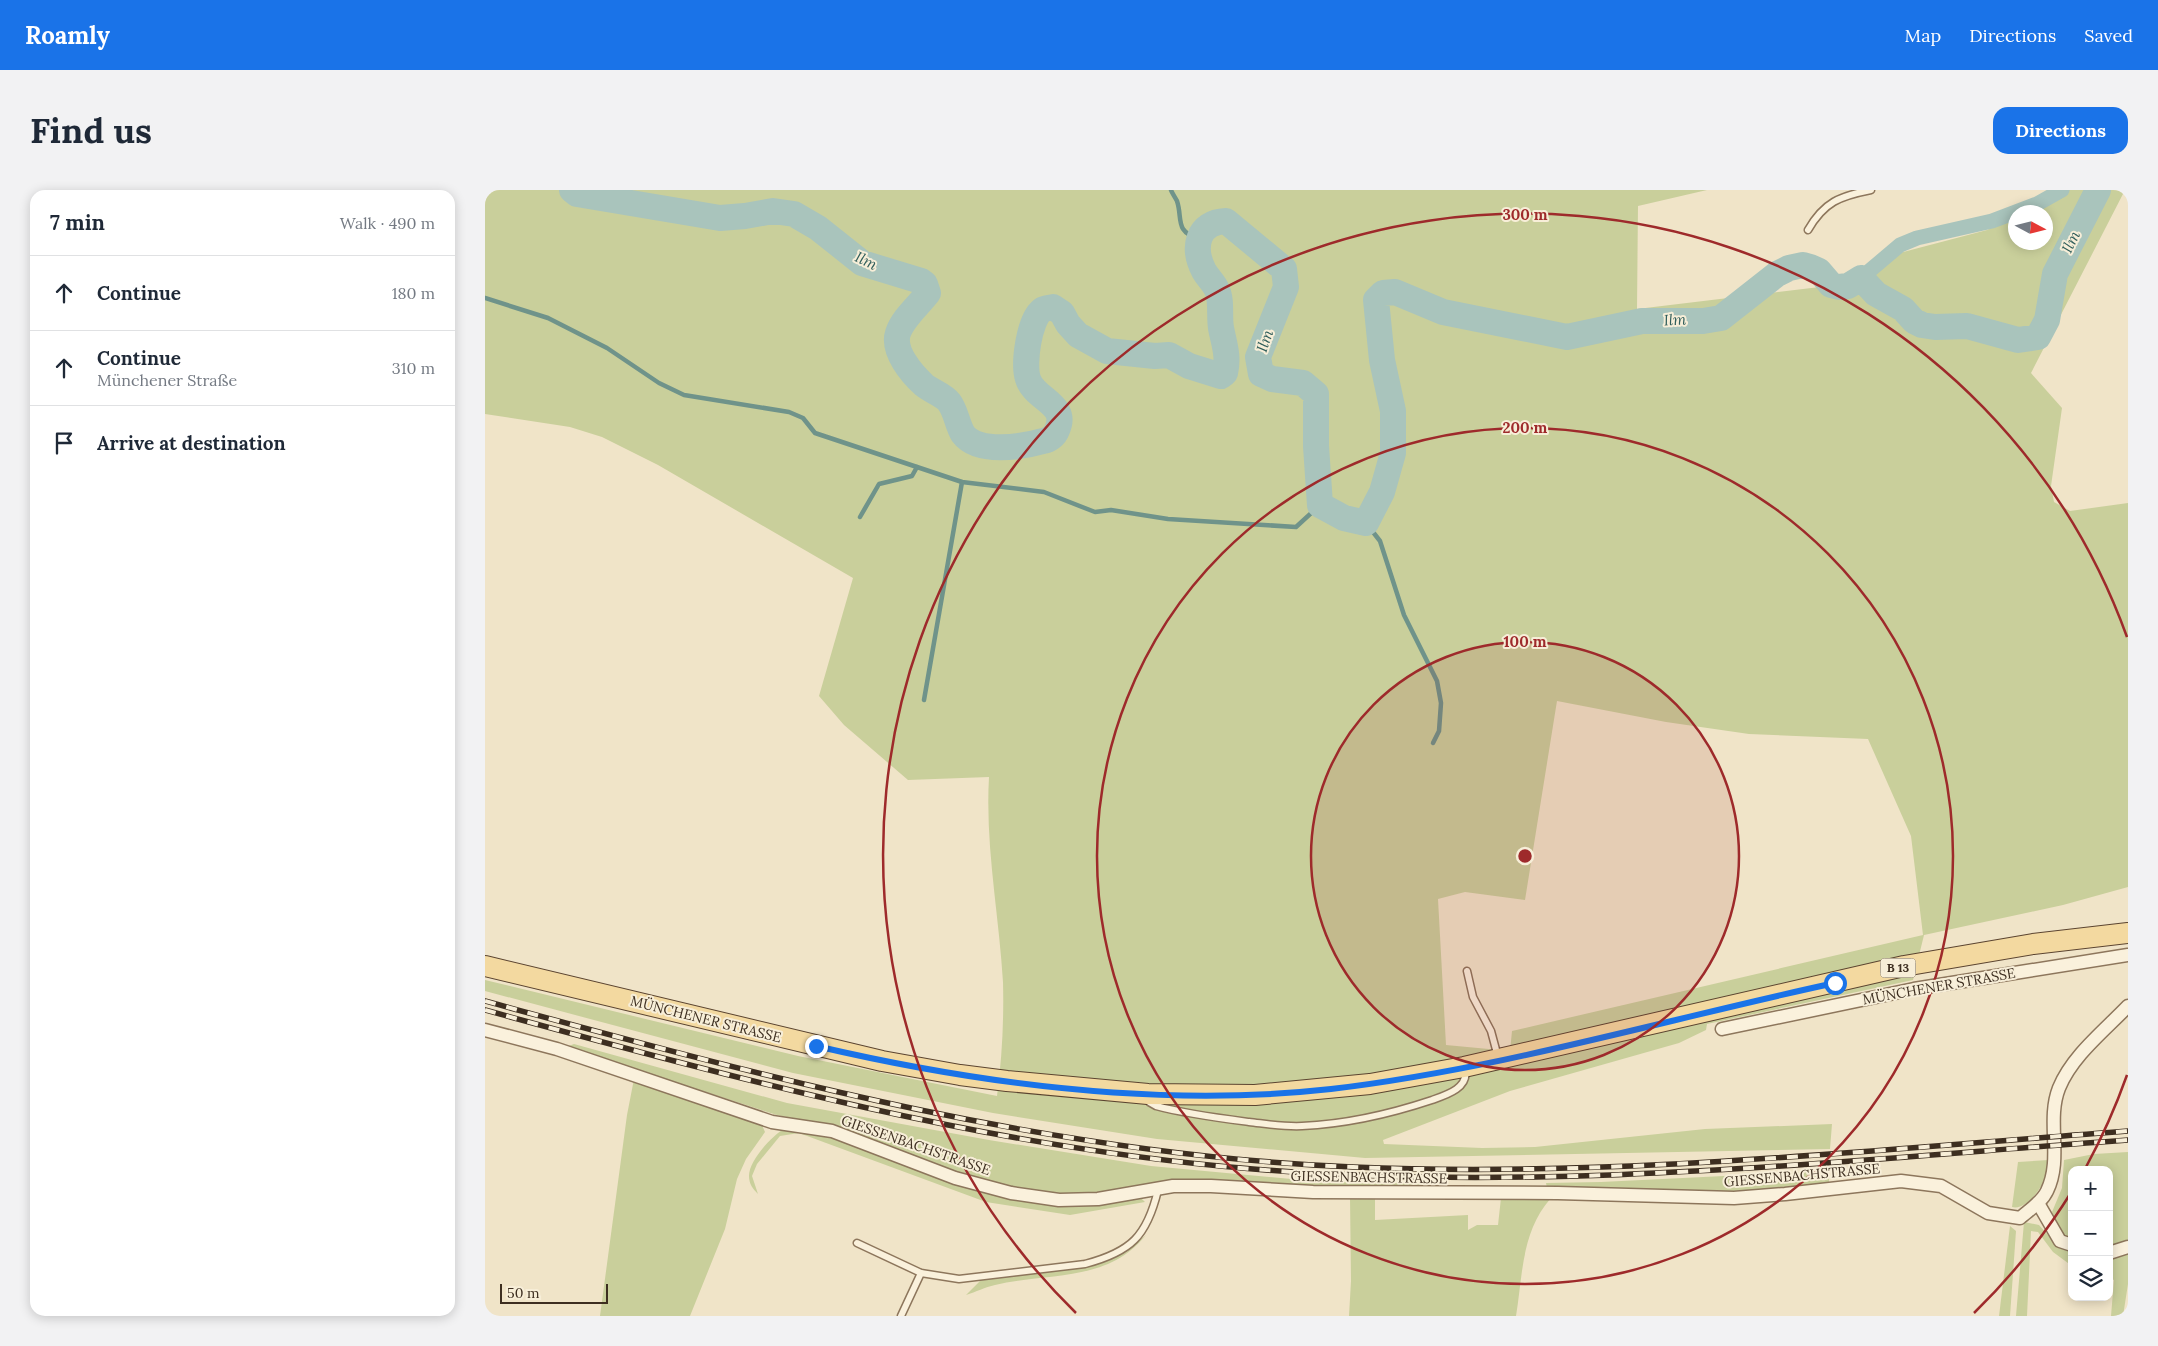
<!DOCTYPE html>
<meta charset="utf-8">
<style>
body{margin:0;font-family:Lora,serif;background:#f2f2f3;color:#1f2937}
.controls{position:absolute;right:15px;bottom:15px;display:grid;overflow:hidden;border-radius:10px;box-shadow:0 2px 12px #0003}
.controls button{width:45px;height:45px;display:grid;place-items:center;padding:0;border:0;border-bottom:1px solid #e0e1e3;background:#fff;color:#1f2937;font:25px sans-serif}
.compass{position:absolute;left:1523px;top:15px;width:45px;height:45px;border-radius:50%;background:#fff;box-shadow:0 2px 12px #0003;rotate:97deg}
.scale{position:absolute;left:15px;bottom:12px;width:108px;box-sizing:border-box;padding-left:5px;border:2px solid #3d2e20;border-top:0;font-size:14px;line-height:18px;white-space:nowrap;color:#3d2e20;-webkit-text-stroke:4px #f7eed8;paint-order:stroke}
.stop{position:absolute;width:15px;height:15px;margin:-11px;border:4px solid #1a73e8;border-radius:50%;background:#fff}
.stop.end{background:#1a73e8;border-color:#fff;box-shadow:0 1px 5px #0008}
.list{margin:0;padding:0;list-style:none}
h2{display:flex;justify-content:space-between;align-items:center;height:65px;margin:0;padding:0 20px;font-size:21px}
h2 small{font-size:16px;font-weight:400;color:#747a83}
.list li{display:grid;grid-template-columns:32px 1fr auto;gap:15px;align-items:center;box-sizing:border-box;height:75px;padding:0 20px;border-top:1px solid #e0e1e3}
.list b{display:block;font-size:19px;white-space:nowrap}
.list p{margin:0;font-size:16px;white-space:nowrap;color:#747a83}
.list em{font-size:16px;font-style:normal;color:#747a83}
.icon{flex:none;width:28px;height:28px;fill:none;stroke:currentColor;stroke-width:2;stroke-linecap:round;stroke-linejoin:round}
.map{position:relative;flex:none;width:1643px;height:1126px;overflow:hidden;border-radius:15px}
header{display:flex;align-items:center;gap:30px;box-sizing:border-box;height:70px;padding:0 25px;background:#1a73e8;color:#fff}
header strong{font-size:24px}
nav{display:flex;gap:28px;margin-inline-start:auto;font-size:18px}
.intro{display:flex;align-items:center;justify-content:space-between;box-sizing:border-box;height:120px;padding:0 30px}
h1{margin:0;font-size:35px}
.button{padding:12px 22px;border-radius:15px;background:#1a73e8;color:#fff;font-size:18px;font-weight:700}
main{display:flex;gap:30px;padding:0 30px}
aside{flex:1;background:#fff;border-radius:15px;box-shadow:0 2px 12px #0003}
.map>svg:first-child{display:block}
.green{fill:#c9cf9b;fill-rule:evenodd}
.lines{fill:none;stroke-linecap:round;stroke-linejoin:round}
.stream{stroke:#6f938a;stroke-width:4.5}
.canal{stroke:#a9c4bc;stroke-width:15}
.river{stroke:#a9c4bc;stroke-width:26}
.service-casing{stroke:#8d765c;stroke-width:9}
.minor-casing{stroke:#8d765c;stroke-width:15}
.primary-casing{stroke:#5b4430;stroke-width:22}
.service{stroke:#faf1dc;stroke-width:6}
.minor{stroke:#faf1dc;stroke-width:12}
.primary{stroke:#f3d9a0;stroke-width:20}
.rail-casing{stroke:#3d2e20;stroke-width:5.5}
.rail{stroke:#f7eed8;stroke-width:4;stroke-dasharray:11;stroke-linecap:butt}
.route{stroke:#1a73e8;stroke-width:6}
.ring{fill:none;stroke:#9e2a2b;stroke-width:2.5}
.labels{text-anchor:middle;stroke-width:4;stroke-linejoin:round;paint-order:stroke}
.shield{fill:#f7eed8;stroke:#756857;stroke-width:1}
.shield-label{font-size:12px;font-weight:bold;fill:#3d2e20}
.street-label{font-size:14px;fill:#3d2e20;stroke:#f7eed8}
.water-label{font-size:15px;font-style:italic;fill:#2f5d5a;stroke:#f7eed8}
.centre{fill:#9e2a2b;stroke:#f7eed8;stroke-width:2.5}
.ring-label{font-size:15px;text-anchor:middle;font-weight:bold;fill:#9e2a2b;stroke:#f7eed8;stroke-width:4;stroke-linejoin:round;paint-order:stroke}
</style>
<header>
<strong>Roamly</strong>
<nav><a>Map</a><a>Directions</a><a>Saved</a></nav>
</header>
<div class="intro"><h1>Find us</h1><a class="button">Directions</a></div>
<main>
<aside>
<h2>7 min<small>Walk · 490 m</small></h2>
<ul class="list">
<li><svg class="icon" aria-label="ahead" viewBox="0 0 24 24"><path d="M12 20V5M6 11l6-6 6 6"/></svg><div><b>Continue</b></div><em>180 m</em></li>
<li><svg class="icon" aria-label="ahead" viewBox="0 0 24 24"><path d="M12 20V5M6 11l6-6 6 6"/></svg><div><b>Continue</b><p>Münchener Straße</p></div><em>310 m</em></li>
<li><svg class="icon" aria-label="arrive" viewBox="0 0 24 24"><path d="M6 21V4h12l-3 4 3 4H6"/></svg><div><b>Arrive at destination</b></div></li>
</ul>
</aside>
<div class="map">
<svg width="1643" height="1126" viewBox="0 0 1643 1126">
<rect width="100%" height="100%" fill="#f0e4c8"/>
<!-- green -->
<g class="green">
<path d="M0 0H1222L1153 16 1152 119 1368 93 1403 66 1502 40 1530 26V52H1560V22H1537L1584 0H1643V3L1639 2 1546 183 1577 218 1566 296 1569 312 1585 321 1643 313V697L1578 715 1439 745 1428 790 1222 834 1221 840 1194 853 1025 901 898 950 899 954 997 958 1050 957 1220 939 1347 934 1345 959 880 968 672 949 508 923 308 883 0 801V790L313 866 512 906C517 868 519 831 518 792 514 724 500 656 504 587L423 590 359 535 334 506 368 388 173 275 117 247 85 237 0 224ZM1072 511 1181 532 1264 544 1383 549 1426 646 1438 745 1027 841 1025 861 961 855 953 709 980 702 1040 710Z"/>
<polygon points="89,854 302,913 504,950 666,976 828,991 941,993 940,998 828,997 575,1004 527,997 471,982 348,936 292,925 81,857"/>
<polygon points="149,889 276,933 280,942 261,969 252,989 240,1039 205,1126 115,1126 142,925"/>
<path d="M300 938 345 945 525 1008 655 1007 660 1012 585 1025 501 1012 314 943 295 946 272 974 267 986 273 1004C268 999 264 994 264 986 264 970 287 946 300 938Z"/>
<polygon points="1643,962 1643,1053 1624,1059 1624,980 1587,980 1587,1050 1578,1047 1567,1022 1577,998 1579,970 1609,964"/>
<path d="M1564 970C1563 974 1563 979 1562 983 1559 995 1542 1021 1527 1017L1533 972Z"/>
<polygon points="1344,981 1344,994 1242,1004 1062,998 1061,993 1116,992"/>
<path d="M865 1007H890V1030L983 1025V1040L992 1035H1013L1016 1008H1066C1036 1042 1038 1084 1031 1126H864L866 1091Z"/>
<polygon points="1539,1032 1554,1035 1572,1055 1587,1060 1587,1076 1568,1062 1553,1042 1546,1041 1542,1126 1531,1126"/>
<polygon points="1525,1036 1531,1041 1525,1126 1514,1126"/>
<path d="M661 1045C622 1093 565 1082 510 1095 500 1097 491 1102 481 1105L496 1090 601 1077 620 1072 642 1062Z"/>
<polygon points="1643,1062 1643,1094 1638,1126 1626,1126 1629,1090 1624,1088 1624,1067"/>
</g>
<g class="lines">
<!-- stream -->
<g class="stream">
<path d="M686 0C687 3 690 7 692 11 698 29 689 41 714 49"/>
<polyline points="0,108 63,128 122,158 174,193 199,205 304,222 318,228 330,243 477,292 559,302 610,322 626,320 683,329 811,337 835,315"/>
<polyline points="375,327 394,294 427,286 432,277"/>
<polyline points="881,333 895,351 919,425 952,491 956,513 954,541 948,553"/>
<polyline points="439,510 477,292"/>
</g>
<!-- canal -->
<polyline class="canal" points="1376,88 1415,55 1432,48 1507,31 1552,14 1577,0"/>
<!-- river -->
<path class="river" d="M87 0 92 4 235 28 260 26 288 21 309 24 333 38 377 73 436 91 440 94 443 103C434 115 418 128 413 143 407 161 427 184 439 195 446 201 459 205 464 212 471 221 472 234 478 244 493 264 537 257 558 251 564 250 570 246 572 240 584 214 550 210 543 189 538 174 544 130 557 120 560 118 565 118 568 117L577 123 583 134 593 145 622 161 670 166 684 165 704 176 736 186 740 183C744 166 739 154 736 138 734 126 737 110 732 100 729 93 723 88 719 81 707 58 712 32 741 31L799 79 801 97 773 167 776 184 787 189 818 193 831 204V256L835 315 859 328 881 333 897 302 908 263V221L897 170 891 110 898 103 910 102 958 122 1082 147 1157 131H1218L1236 128 1292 84 1304 78 1318 75 1325 77 1334 81 1346 95 1354 97 1363 96 1376 88 1391 104 1418 119 1429 131 1437 135 1450 137 1482 136 1533 150 1553 147 1562 130 1570 84 1613 0"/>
<!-- service casing -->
<g class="service-casing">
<g id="service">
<path d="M1323 40C1339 12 1355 6 1386 0"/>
<polyline points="982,781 988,807 1006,841 1013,867"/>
<path d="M664 908V912L671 916C701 924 733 928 764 932 782 934 800 937 817 936 862 934 905 924 947 910 961 905 984 898 980 880"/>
<path d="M372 1053 436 1083 474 1089 600 1074C646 1062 662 1046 673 1000"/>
<polyline points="416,1126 436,1083"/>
</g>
</g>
<!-- minor casing -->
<g class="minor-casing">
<g id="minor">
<polyline points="1237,839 1429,799 1643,765"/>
<path d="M0 840 72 859 287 932 347 941 470 988 526 1003 574 1010 613 1009 688 996H726L828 1002 1073 1003 1249 1008 1300 1004 1416 991 1456 996 1503 1023 1535 1028C1544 1020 1557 1012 1562 1001 1578 968 1561 931 1574 898 1587 866 1619 841 1643 816"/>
<polyline points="1553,1013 1575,1051 1587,1055"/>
<polyline points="1624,1063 1643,1057"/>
</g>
</g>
<!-- primary casing -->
<g class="primary-casing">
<polyline id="primary" points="0,776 397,871 475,885 522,891 663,904 770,905 885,894 979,877 1419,776 1548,754 1643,743"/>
</g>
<!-- service -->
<use href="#service" class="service"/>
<!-- minor -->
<use href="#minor" class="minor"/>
<!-- primary -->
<use href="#primary" class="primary"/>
<!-- rail casing -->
<g class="rail-casing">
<g id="rail">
<path d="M0 811C285 889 571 965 868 977 1127 988 1385 960 1643 941"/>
<path d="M0 820C252 889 506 958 768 979 1060 1003 1351 971 1643 950"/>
</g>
</g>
<!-- rail -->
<use href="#rail" class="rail"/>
</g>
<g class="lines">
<!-- route -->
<path class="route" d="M331 856C498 895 675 918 846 899 1016 879 1182 829 1350 793"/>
</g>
<!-- distance rings -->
<circle cx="1040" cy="666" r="214" fill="#9e2a2b" fill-opacity=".12"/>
<g class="ring">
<circle cx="1040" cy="666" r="214"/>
<circle cx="1040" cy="666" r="428"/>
<path d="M1642 885A641 641 0 0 1 1601 977M1587 1001A641 641 0 0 1 1489 1123M591 1123A641 641 0 1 1 1642 447"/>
</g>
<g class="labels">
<!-- shield labels -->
<rect class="shield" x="1395.5" y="768.5" width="35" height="19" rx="4"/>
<g class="shield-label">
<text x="1413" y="782">B 13</text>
</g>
<!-- street labels -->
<g class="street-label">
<text transform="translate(1454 796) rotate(-10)" y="5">MÜNCHENER STRASSE</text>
<text transform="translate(221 829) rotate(14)" y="5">MÜNCHENER STRASSE</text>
<text transform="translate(431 955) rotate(19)" y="5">GIESSENBACHSTRASSE</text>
<text transform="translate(1317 985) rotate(-5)" y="5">GIESSENBACHSTRASSE</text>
<text transform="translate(884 987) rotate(1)" y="5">GIESSENBACHSTRASSE</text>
</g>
<!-- water labels -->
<g class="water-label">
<text transform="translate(1586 52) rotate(-63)" y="5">Ilm</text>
<text transform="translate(381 71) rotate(26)" y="5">Ilm</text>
<text transform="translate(1190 130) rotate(-2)" y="5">Ilm</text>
<text transform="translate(780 151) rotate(-70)" y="5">Ilm</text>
</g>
</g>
<circle cx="1040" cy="666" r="8" class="centre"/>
<g class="ring-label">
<text x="1040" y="30">300 m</text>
<text x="1040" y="243">200 m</text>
<text x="1040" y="457">100 m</text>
</g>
</svg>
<div class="controls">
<button>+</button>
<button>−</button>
<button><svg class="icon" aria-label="layers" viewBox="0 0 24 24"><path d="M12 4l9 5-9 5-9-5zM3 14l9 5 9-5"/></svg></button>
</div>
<svg class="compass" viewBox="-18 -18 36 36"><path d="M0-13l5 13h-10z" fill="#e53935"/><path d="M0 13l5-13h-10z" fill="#747a83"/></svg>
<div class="scale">50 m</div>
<div class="stop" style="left:1350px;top:793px"></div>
<div class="stop end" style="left:331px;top:856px"></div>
</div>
</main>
